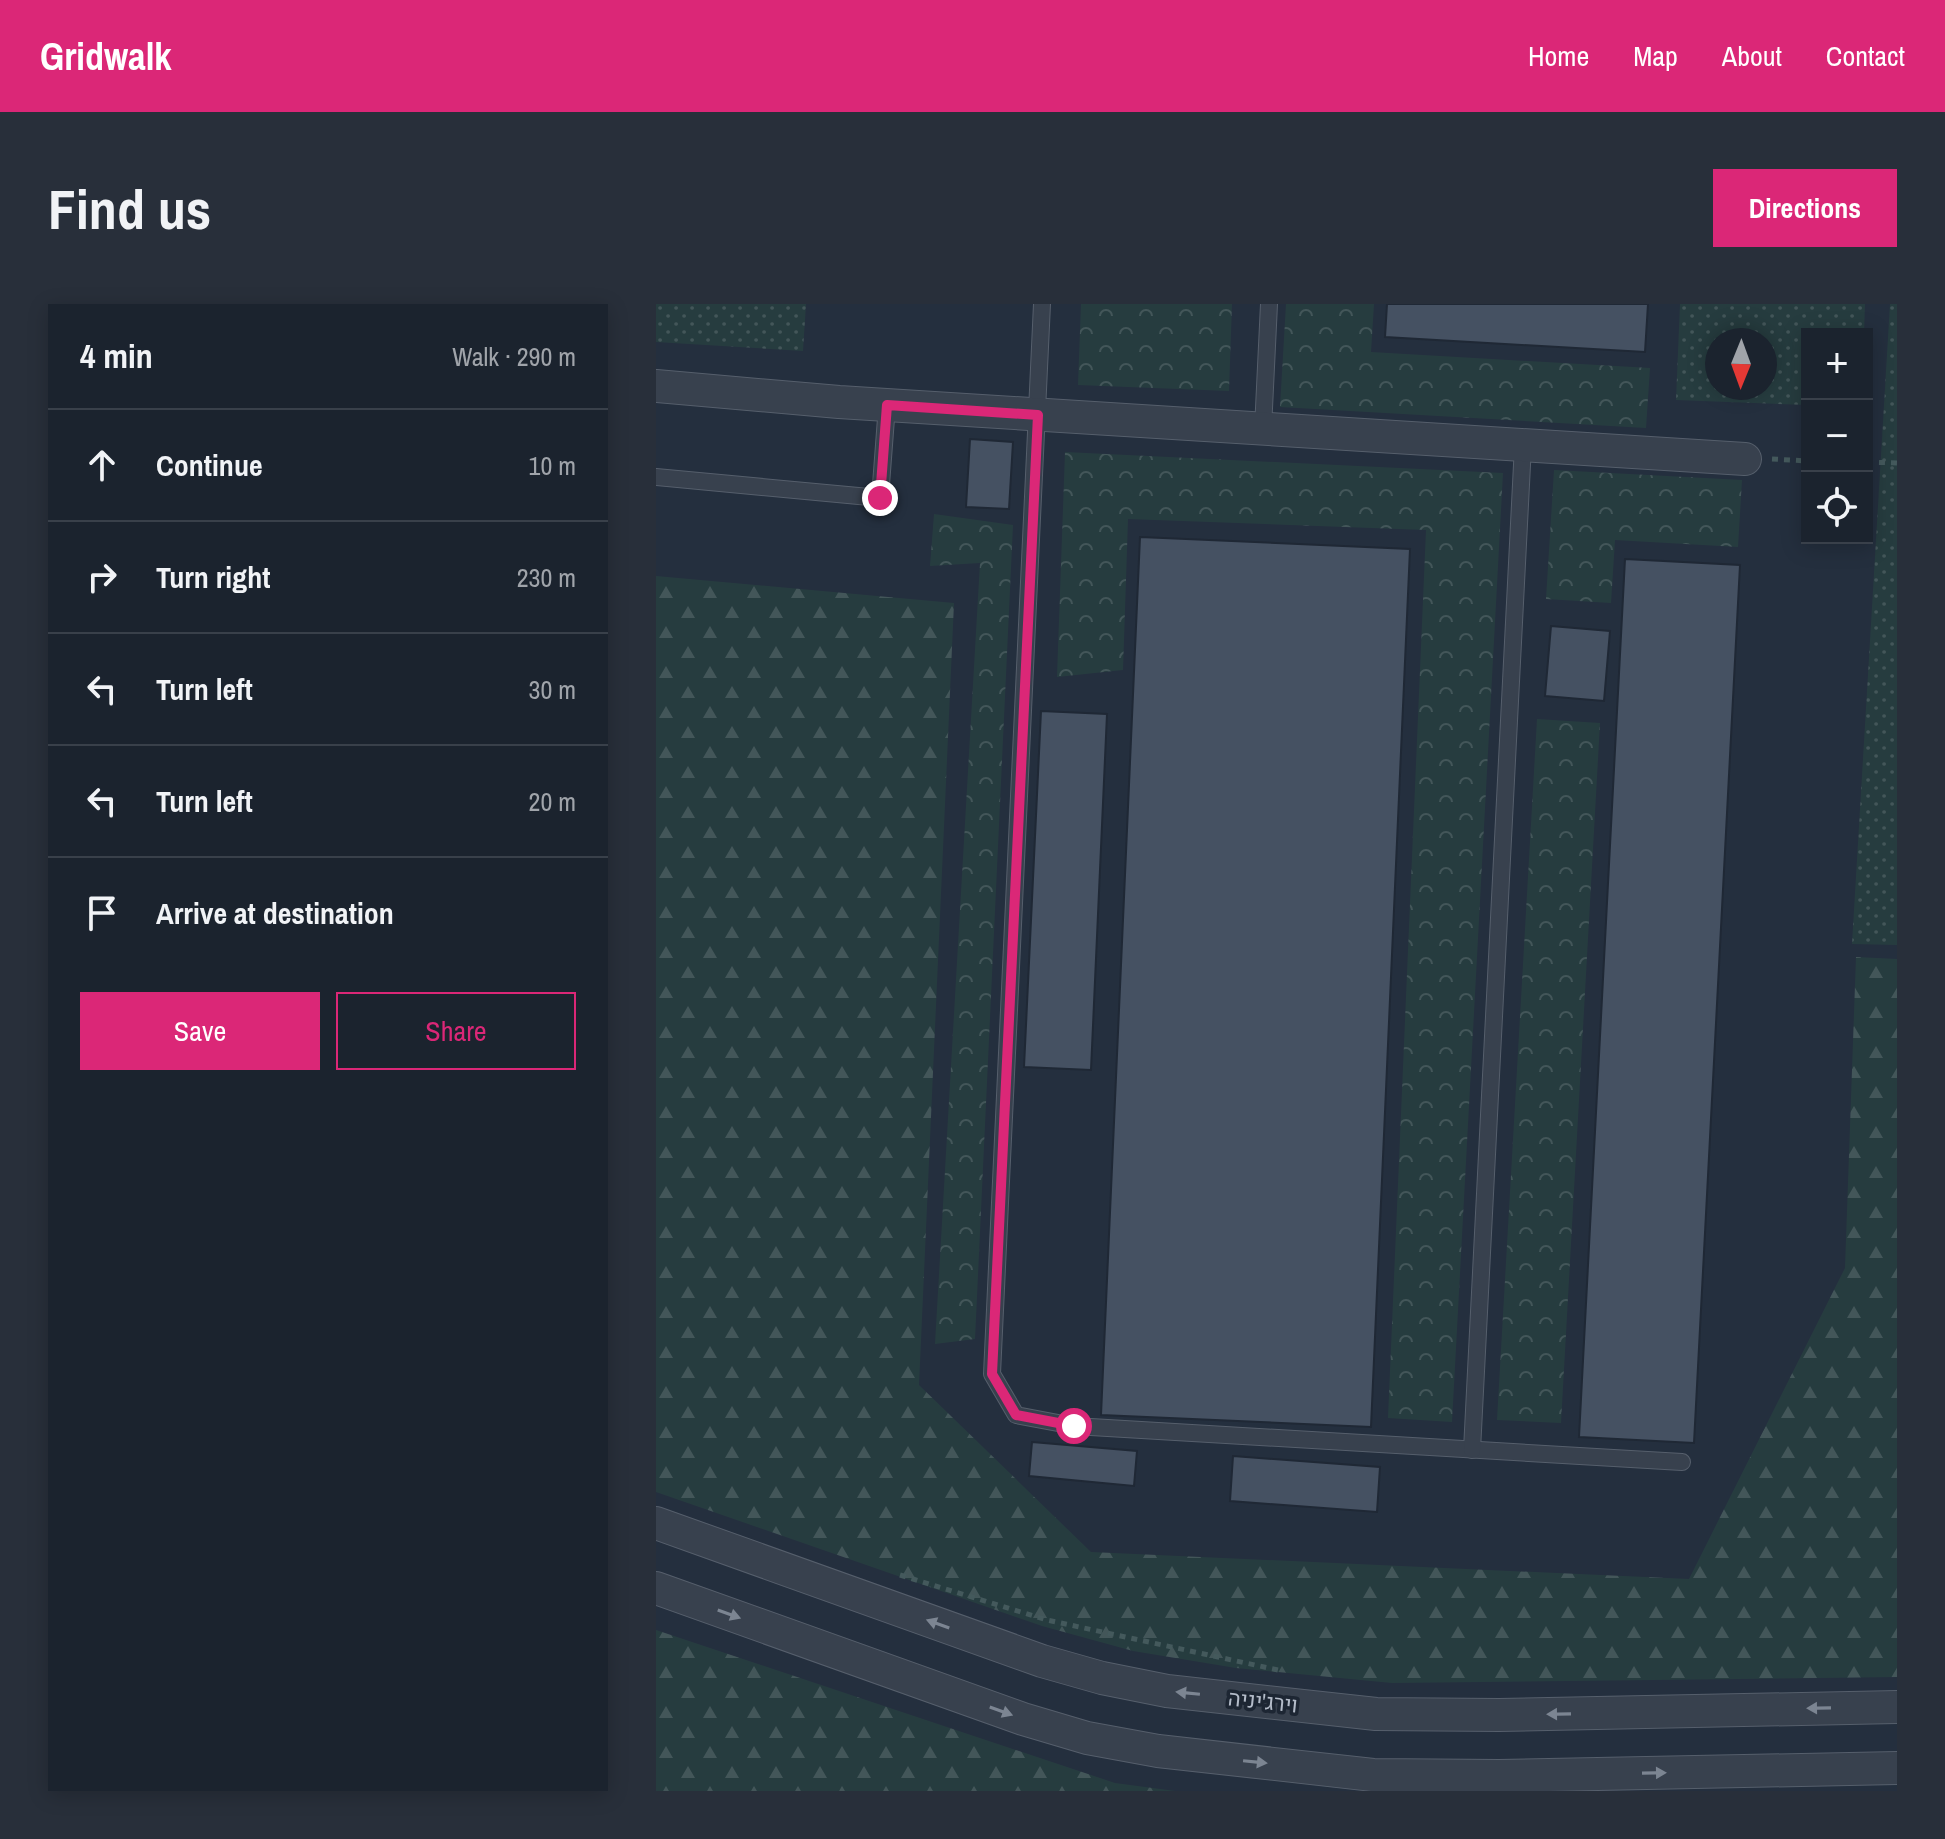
<!DOCTYPE html>
<meta charset="utf-8">
<style>
body{margin:0;font-family:"Archivo Narrow",Heebo,sans-serif;background:#282f3a;color:#f1f3f6}
.controls{position:absolute;right:24px;top:24px;display:grid;overflow:hidden;border-radius:0px;box-shadow:0 4px 20px #0003}
.controls button{width:72px;height:72px;display:grid;place-items:center;padding:0;border:0;border-bottom:2px solid #39404a;background:#1b232e;color:#f1f3f6;font:40px sans-serif}
.compass{position:absolute;left:1049px;top:24px;width:72px;height:72px;border-radius:50%;background:#1b232e;box-shadow:0 4px 20px #0003;rotate:181deg}
.stop{position:absolute;width:24px;height:24px;margin:-18px;border:6px solid #db2777;border-radius:50%;background:#fff}
.stop.end{background:#db2777;border-color:#fff;box-shadow:0 2px 8px #0008}
.list{margin:0;padding:0;list-style:none}
h2{display:flex;justify-content:space-between;align-items:center;height:104px;margin:0;padding:0 32px;font-size:34px}
h2 small{font-size:26px;font-weight:400;color:#a0a4aa}
.list li{display:grid;grid-template-columns:52px 1fr auto;gap:24px;align-items:center;box-sizing:border-box;height:112px;padding:0 32px;border-top:2px solid #39404a}
.list b{display:block;font-size:30px;white-space:nowrap}
.list em{font-size:26px;font-style:normal;color:#a0a4aa}
.actions{display:flex;gap:16px;padding:24px 32px}
.actions a{flex:1;padding:18px 0;border:2px solid #db2777;border-radius:0px;text-align:center;font-size:28px;color:#db2777}
.actions .main{background:#db2777;color:#fff}
.icon{flex:none;width:44px;height:44px;fill:none;stroke:currentColor;stroke-width:2;stroke-linecap:round;stroke-linejoin:round}
.map{position:relative;flex:none;width:1241px;height:1487px;overflow:hidden;border-radius:0px}
header{display:flex;align-items:center;gap:48px;box-sizing:border-box;height:112px;padding:0 40px;background:#db2777;color:#fff}
header strong{font-size:38px}
nav{display:flex;gap:44px;margin-inline-start:auto;font-size:28px}
.intro{display:flex;align-items:center;justify-content:space-between;box-sizing:border-box;height:192px;padding:0 48px}
h1{margin:0;font-size:56px}
.button{padding:20px 36px;border-radius:0px;background:#db2777;color:#fff;font-size:28px;font-weight:700}
main{display:flex;gap:48px;padding:0 48px}
aside{flex:1;background:#1b232e;border-radius:0px;box-shadow:0 4px 20px #0003}
.map>svg:first-child{display:block}
.grass{fill:url(#grass-dots);fill-rule:evenodd}
.forest{fill:url(#forest-firs)}
.park{fill:url(#park-crowns)}
.building{fill:#455162;stroke:#1f2835;stroke-width:2}
.lines{fill:none;stroke-linecap:round;stroke-linejoin:round}
.service-casing{stroke:#565f6c;stroke-width:18}
.minor-casing{stroke:#565f6c;stroke-width:34}
.path{stroke:#44595c;stroke-width:5;stroke-dasharray:6 6;stroke-linecap:butt}
.service{stroke:#38414e;stroke-width:16}
.minor{stroke:#38414e;stroke-width:32}
.oneway{fill:#7c8592}
.route{stroke:#db2777;stroke-width:10}
.labels{text-anchor:middle;stroke-width:7;stroke-linejoin:round;paint-order:stroke}
.street-label{font-size:22px;fill:#b4bcc9;stroke:#1d2633}
</style>
<header>
<strong>Gridwalk</strong>
<nav><a>Home</a><a>Map</a><a>About</a><a>Contact</a></nav>
</header>
<div class="intro"><h1>Find us</h1><a class="button">Directions</a></div>
<main>
<aside>
<h2>4 min<small>Walk · 290 m</small></h2>
<ul class="list">
<li><svg class="icon" aria-label="ahead" viewBox="0 0 24 24"><path d="M12 20V5M6 11l6-6 6 6"/></svg><div><b>Continue</b></div><em>10 m</em></li>
<li><svg class="icon" aria-label="right" viewBox="0 0 24 24"><path d="M7 20v-9h11M14 6l5 5-5 5"/></svg><div><b>Turn right</b></div><em>230 m</em></li>
<li><svg class="icon" aria-label="left" viewBox="0 0 24 24"><path d="M17 20v-9H6M10 6l-5 5 5 5"/></svg><div><b>Turn left</b></div><em>30 m</em></li>
<li><svg class="icon" aria-label="left" viewBox="0 0 24 24"><path d="M17 20v-9H6M10 6l-5 5 5 5"/></svg><div><b>Turn left</b></div><em>20 m</em></li>
<li><svg class="icon" aria-label="arrive" viewBox="0 0 24 24"><path d="M6 21V4h12l-3 4 3 4H6"/></svg><div><b>Arrive at destination</b></div></li>
</ul>
<div class="actions"><a class="main">Save</a><a>Share</a></div>
</aside>
<div class="map">
<svg width="1241" height="1487" viewBox="0 0 1241 1487">
<defs>
<pattern id="grass-dots" width="8" height="8" patternUnits="userSpaceOnUse" patternTransform="scale(2)"><rect width="8" height="8" fill="#263c3f"/><path d="M2 2h.1M6 6h.1" fill="none" stroke="#435659" stroke-width="1.8" stroke-linecap="round"/></pattern>
<pattern id="forest-firs" width="22" height="20" patternUnits="userSpaceOnUse" patternTransform="scale(2)"><rect width="22" height="20" fill="#263c3f"/><path d="M5 1l3.5 6h-7zM16 11l3.5 6h-7z" fill="#435659"/></pattern>
<pattern id="park-crowns" width="20" height="18" patternUnits="userSpaceOnUse" patternTransform="scale(2)"><rect width="20" height="18" fill="#263c3f"/><path d="M2 6a3 3 0 1 1 6 0M12 15a3 3 0 1 1 6 0" fill="none" stroke="#435659"/></pattern>
</defs>
<rect width="100%" height="100%" fill="#242f3e"/>
<!-- grass -->
<g class="grass">
<polygon points="0,0 150,0 147,47 0,38"/>
<path d="M1024 0H1209L1208 30H1151V101L1020 96ZM1109 36V84H1061V36Z"/>
<polygon points="1234,0 1241,0 1241,641 1196,640"/>
</g>
<!-- forest -->
<g class="forest">
<polygon points="0,272 298,299 263,1081 435,1248 1033,1275 1189,964 1200,653 1241,655 1241,1373 736,1379 580,1364 477,1347 386,1322 0,1188"/>
<polygon points="0,1326 459,1479 519,1487 0,1487"/>
</g>
<!-- park -->
<g class="park">
<polygon points="425,0 576,0 573,87 422,81"/>
<polygon points="630,0 718,0 715,48 994,64 990,124 624,103"/>
<polygon points="409,148 847,169 796,1118 732,1114 770,226 472,215 467,366 401,373"/>
<polygon points="898,166 1086,176 1082,243 959,236 955,299 890,295"/>
<polygon points="278,210 357,221 319,1035 279,1040 324,259 274,262"/>
<polygon points="881,415 944,419 905,1119 841,1116"/>
</g>
<!-- building -->
<g class="building">
<polygon points="731,0 992,0 989,48 729,33"/>
<polygon points="314,135 357,138 353,205 310,203"/>
<polygon points="484,233 754,245 715,1123 445,1111"/>
<polygon points="969,255 1084,261 1038,1139 923,1133"/>
<polygon points="895,322 954,327 948,397 889,392"/>
<polygon points="385,407 451,410 435,766 368,763"/>
<polygon points="376,1138 481,1147 478,1182 373,1172"/>
<polygon points="577,1152 724,1163 721,1208 574,1197"/>
</g>
<g class="lines">
<!-- service casing -->
<g class="service-casing">
<g id="service">
<polyline points="386,0 336,1070 360,1111 418,1122 1026,1158"/>
<polyline points="607,125 613,0"/>
<polyline points="0,173 224,194 231,101"/>
<polyline points="816,1146 867,141"/>
</g>
</g>
<!-- minor casing -->
<g class="minor-casing">
<g id="minor">
<polyline points="0,82 183,98 1089,155"/>
<polyline points="0,1219 386,1357 446,1374 511,1387 720,1410 843,1411 1241,1403"/>
<polyline points="0,1284 367,1415 431,1434 502,1447 717,1471 843,1472 1241,1464"/>
</g>
</g>
<!-- path -->
<g class="path">
<polyline points="1116,155 1151,157"/>
<polyline points="1211,158 1241,159"/>
<polyline points="244,1271 391,1316 622,1366"/>
</g>
<!-- service -->
<use href="#service" class="service"/>
<!-- minor -->
<use href="#minor" class="minor"/>
</g>
<!-- one-way arrows -->
<defs><path id="oneway-solid" d="M-6-.8H1V-3.2L6.5 0L1 3.2V.8H-6Z" transform="scale(2)"/></defs>
<g class="oneway">
<use href="#oneway-solid" transform="translate(73 1310) rotate(20)"/>
<use href="#oneway-solid" transform="translate(282 1320) rotate(-160)"/>
<use href="#oneway-solid" transform="translate(532 1389) rotate(-174)"/>
<use href="#oneway-solid" transform="translate(1163 1404) rotate(179)"/>
<use href="#oneway-solid" transform="translate(345 1407) rotate(20)"/>
<use href="#oneway-solid" transform="translate(903 1410) rotate(179)"/>
<use href="#oneway-solid" transform="translate(599 1458) rotate(6)"/>
<use href="#oneway-solid" transform="translate(998 1469) rotate(-1)"/>
</g>
<g class="lines">
<!-- route -->
<polyline class="route" points="224,194 231,101 382,111 336,1070 360,1111 418,1122"/>
</g>
<g class="labels">
<!-- street labels -->
<g class="street-label">
<text transform="translate(607 1397) rotate(6)" y="8">וירג'יניה</text>
</g>
</g>
</svg>
<div class="controls">
<button>+</button>
<button>−</button>
<button><svg class="icon" aria-label="locate" viewBox="0 0 24 24"><circle cx="12" cy="12" r="6"/><path d="M12 2v4M12 18v4M2 12h4M18 12h4"/></svg></button>
</div>
<svg class="compass" viewBox="-18 -18 36 36"><path d="M0-13l5 13h-10z" fill="#e53935"/><path d="M0 13l5-13h-10z" fill="#a0a4aa"/></svg>
<div class="stop" style="left:418px;top:1122px"></div>
<div class="stop end" style="left:224px;top:194px"></div>
</div>
</main>
